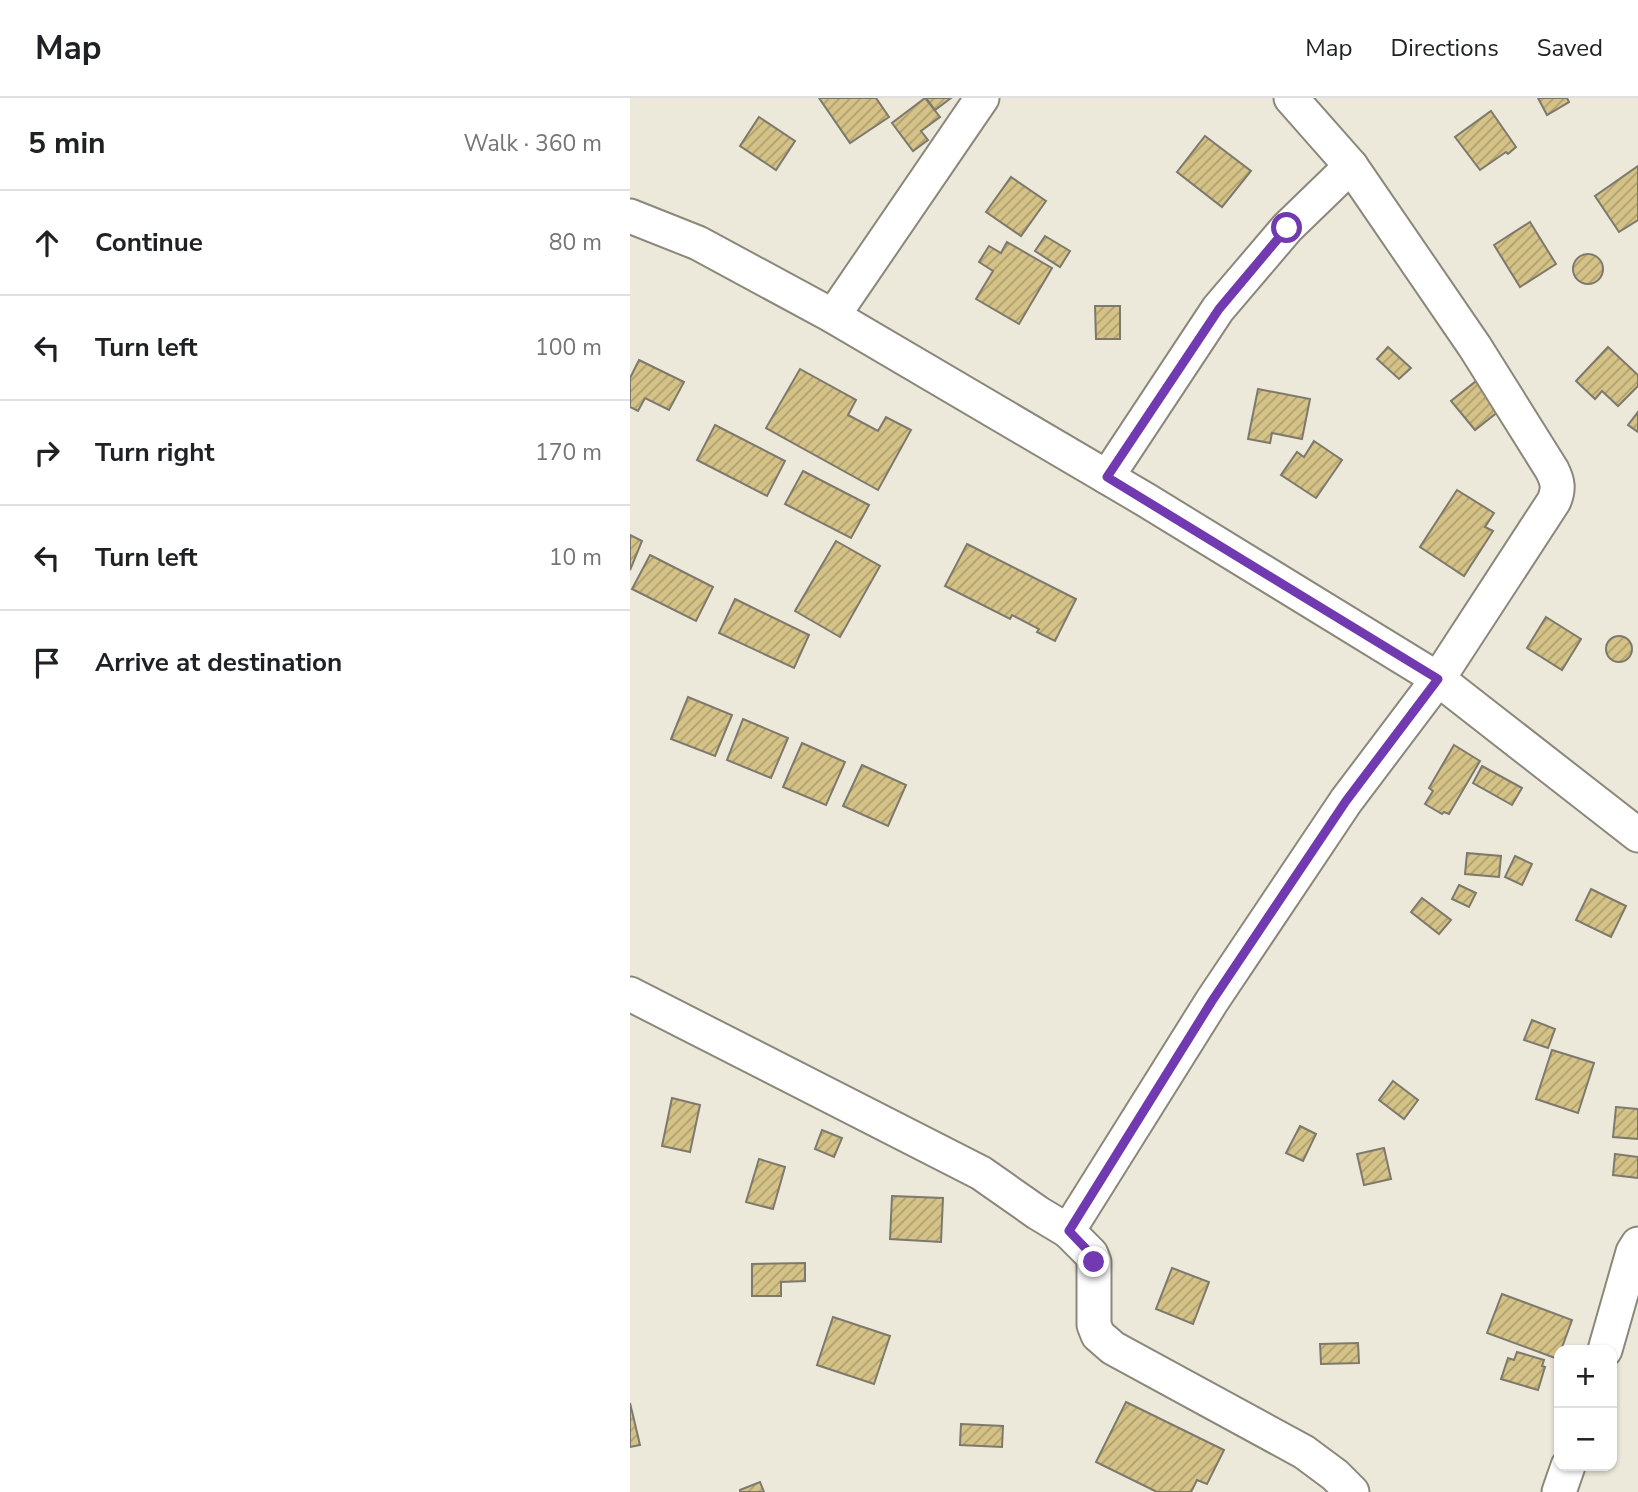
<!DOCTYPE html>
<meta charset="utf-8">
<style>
body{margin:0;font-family:"Nunito Sans",sans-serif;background:#f2f2f2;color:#202124}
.controls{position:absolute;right:21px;bottom:21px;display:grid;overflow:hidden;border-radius:14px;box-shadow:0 2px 5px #0004}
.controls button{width:63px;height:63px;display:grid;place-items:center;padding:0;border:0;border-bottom:2px solid #e0e0e0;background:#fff;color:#202124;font:35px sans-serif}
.stop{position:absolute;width:21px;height:21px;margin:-16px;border:5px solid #723ab0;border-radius:50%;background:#fff}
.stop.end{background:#723ab0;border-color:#fff;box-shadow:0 2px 7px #0008}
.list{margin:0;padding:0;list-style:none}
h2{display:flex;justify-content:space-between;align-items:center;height:91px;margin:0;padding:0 28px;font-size:30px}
h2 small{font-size:23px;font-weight:400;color:#757577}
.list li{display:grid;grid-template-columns:46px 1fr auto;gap:21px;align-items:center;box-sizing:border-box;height:105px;padding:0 28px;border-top:2px solid #e0e0e0}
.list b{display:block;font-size:26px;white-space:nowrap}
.list em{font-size:23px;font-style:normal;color:#757577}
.icon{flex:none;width:38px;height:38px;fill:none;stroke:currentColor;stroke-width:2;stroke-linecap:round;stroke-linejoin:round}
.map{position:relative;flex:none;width:1008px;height:1394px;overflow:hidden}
header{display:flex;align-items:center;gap:42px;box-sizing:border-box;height:98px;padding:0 35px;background:#fff;border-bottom:2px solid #e0e0e0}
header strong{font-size:33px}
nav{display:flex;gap:38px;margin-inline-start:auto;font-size:24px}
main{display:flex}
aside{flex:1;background:#fff}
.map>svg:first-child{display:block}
.building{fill:url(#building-hatch);stroke:#7d796c;stroke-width:2}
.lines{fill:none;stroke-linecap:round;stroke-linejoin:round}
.minor-casing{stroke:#8b877a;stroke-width:37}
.minor{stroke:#fff;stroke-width:33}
.route{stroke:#723ab0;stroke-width:9}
</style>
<header>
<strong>Map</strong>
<nav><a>Map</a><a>Directions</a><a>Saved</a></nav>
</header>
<main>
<aside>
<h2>5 min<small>Walk · 360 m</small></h2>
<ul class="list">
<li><svg class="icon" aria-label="ahead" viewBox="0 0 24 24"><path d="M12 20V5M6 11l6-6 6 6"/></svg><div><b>Continue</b></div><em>80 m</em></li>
<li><svg class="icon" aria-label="left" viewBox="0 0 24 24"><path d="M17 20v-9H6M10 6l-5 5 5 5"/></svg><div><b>Turn left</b></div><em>100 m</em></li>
<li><svg class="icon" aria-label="right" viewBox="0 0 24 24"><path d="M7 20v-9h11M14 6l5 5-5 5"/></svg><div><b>Turn right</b></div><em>170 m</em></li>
<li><svg class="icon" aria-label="left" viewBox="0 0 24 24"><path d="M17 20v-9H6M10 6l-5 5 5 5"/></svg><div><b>Turn left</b></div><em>10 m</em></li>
<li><svg class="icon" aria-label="arrive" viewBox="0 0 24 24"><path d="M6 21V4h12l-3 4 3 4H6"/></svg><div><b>Arrive at destination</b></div></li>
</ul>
</aside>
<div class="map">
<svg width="1008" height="1394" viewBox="0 0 1008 1394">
<defs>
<pattern id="building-hatch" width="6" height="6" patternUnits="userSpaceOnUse" patternTransform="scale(1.75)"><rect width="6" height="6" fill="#d5c287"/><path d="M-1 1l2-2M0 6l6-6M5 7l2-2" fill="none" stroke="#ae9f6f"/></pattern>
</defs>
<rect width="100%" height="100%" fill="#ece8da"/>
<!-- building -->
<g class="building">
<polygon points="189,0 246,0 259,19 220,45"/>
<polygon points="295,0 310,19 291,33 298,42 283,53 262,25"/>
<polygon points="296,0 321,0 305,12"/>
<polygon points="908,0 937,0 939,4 917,17"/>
<polygon points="861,13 886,49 878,56 876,54 850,72 825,39"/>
<polygon points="129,19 165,43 146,72 110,48"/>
<polygon points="575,38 621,73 592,109 547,74"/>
<polygon points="1008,68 1008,122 989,134 965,98"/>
<polygon points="381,79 416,103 391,138 356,114"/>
<polygon points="900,124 926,166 890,189 864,147"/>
<polygon points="415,138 440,153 430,169 405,153"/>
<polygon points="377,144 422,170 389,226 346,201 363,173 349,164 359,148 371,155"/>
<circle cx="958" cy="171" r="15"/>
<polygon points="465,208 490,208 490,241 466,241"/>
<polygon points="758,249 781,270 769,281 747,261"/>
<polygon points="978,249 1008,277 1008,288 988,308 972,293 965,301 946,283"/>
<polygon points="9,262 54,284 39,312 15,300 8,313 0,309 0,280"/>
<polygon points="170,271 226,302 218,317 248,333 256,319 281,332 248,392 136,330"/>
<polygon points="850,280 874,309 845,332 821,303"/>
<polygon points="628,291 680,301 672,341 642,335 640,345 618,341"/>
<polygon points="1008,314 1008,334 998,327"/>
<polygon points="85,327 155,363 137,398 67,362"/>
<polygon points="684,343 712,362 686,400 651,377 667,354 674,359"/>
<polygon points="173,373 239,407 221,440 155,406"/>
<polygon points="827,392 864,415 855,429 863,433 834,478 790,449"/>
<polygon points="0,437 12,443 0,472"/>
<polygon points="206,443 250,468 210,539 165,513"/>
<polygon points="337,446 446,501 425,543 407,534 409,531 382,517 380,521 315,488"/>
<polygon points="20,457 83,489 66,523 2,491"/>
<polygon points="105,501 179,537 164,570 89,535"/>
<polygon points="916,519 951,541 932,572 897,550"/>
<circle cx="989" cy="551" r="13"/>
<polygon points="58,599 102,617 85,658 41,641"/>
<polygon points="113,621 158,640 141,680 97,662"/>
<polygon points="172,645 215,664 196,707 153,689"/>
<polygon points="824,647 850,663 819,716 814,714 812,716 795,706 803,693 799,690"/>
<polygon points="232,667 276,687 258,728 213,708"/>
<polygon points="852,668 892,690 882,707 843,685"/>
<polygon points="837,755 871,758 869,779 835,776"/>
<polygon points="885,758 902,766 892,787 875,779"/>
<polygon points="829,787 846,795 839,809 822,801"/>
<polygon points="961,791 996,808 981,839 946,822"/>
<polygon points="792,800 821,822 809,836 781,814"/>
<polygon points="902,922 925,931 918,950 894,942"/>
<polygon points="922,952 964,965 948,1015 906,1001"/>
<polygon points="763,983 788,1002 774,1021 749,1002"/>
<polygon points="42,1000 70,1007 60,1054 32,1048"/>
<polygon points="986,1009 1008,1011 1008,1041 983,1039"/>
<polygon points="670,1028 686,1036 673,1063 656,1055"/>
<polygon points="192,1032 212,1040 204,1059 185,1051"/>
<polygon points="754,1050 761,1081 734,1087 727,1056"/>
<polygon points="985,1056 1008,1059 1008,1080 983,1077"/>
<polygon points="129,1061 155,1069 143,1111 116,1104"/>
<polygon points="262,1098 313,1100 311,1144 260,1141"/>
<polygon points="175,1165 175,1183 151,1184 151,1198 122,1198 122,1166"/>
<polygon points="542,1170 579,1184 563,1226 526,1211"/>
<polygon points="872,1196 942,1222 931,1252 929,1252 928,1261 857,1235"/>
<polygon points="203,1219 260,1238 244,1286 187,1267"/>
<polygon points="728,1245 729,1265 691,1266 690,1246"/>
<polygon points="887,1254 914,1262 912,1268 915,1269 908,1292 871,1281 878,1260 884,1262"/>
<polygon points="496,1304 594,1352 577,1386 567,1382 561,1394 527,1394 466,1364"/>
<polygon points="0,1305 10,1347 0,1349"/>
<polygon points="331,1326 373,1328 372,1349 330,1347"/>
<polygon points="130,1384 134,1394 110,1394 110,1392"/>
</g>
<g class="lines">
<!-- minor casing -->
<g class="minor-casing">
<g id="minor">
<polyline points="0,118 68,145 203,218 516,402 808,581 1008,737"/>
<polyline points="203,218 352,0"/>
<polyline points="477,379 588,211 657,130 721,68"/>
<path d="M0 896 351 1075 408 1115 438 1133 582 903 716 703 808 581 924 403C929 391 928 384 922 372L845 249 721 68 661 0"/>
<polyline points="438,1133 461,1156 464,1164 464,1227 468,1237 483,1250 674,1354 705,1377 722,1394"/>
<polyline points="975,1252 1003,1154 1008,1146"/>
<polyline points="929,1394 938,1368"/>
</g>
</g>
<!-- minor -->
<use href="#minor" class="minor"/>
</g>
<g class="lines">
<!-- route -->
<polyline class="route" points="464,1164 461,1156 439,1133 582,903 716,703 808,581 477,379 589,211 657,130"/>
</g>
</svg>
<div class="controls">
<button>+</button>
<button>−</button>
</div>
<div class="stop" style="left:657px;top:130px"></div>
<div class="stop end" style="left:464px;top:1164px"></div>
</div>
</main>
